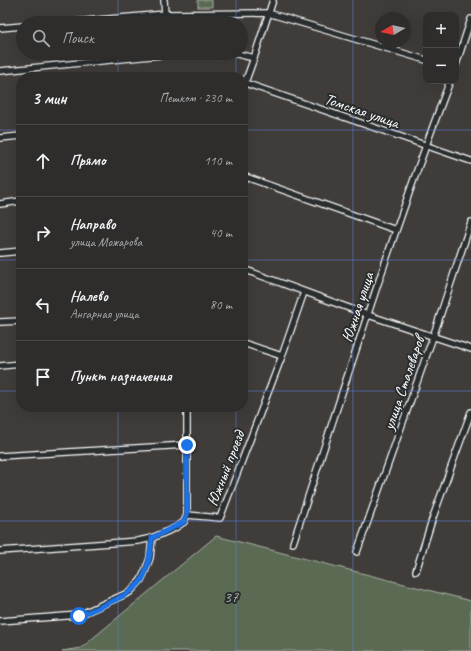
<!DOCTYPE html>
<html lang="ru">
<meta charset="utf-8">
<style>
body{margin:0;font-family:Caveat,sans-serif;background:#373534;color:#f1f3f6}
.controls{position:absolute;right:12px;top:12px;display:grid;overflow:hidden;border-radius:8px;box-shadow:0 4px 16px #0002}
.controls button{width:36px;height:36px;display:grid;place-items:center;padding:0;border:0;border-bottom:1px solid #4a4948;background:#2f2d2c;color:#f1f3f6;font:20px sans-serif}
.compass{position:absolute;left:375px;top:12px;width:36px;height:36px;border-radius:50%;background:#2f2d2c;box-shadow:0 4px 16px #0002;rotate:261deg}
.stop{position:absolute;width:12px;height:12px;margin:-9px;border:3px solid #1a73e8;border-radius:50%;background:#fff}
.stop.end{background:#1a73e8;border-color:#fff;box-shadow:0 1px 4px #0008}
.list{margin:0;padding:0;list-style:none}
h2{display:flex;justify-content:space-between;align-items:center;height:52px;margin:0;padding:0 16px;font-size:17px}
h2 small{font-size:13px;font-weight:400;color:#a7a8a9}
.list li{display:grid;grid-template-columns:26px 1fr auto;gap:12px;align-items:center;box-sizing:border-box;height:72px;padding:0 16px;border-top:1px solid #4a4948}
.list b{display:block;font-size:15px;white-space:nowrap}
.list p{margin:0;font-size:13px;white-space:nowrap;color:#a7a8a9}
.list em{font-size:13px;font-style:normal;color:#a7a8a9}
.icon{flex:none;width:22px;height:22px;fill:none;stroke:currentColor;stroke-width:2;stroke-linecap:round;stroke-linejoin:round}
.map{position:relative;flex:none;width:471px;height:651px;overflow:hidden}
.search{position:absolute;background:#2f2d2c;box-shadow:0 4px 16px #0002;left:16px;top:16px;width:232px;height:44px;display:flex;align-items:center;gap:10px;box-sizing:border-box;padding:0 14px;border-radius:22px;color:#a7a8a9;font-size:15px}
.panel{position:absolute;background:#2f2d2c;box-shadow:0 4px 16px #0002;left:16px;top:72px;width:232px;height:340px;border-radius:16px}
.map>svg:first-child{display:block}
.green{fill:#5a6a52;stroke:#acb4a8}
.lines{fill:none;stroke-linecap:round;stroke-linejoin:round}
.street-casing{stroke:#fff;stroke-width:8}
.street{stroke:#2a2d2e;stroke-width:5.5}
.route{stroke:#1a73e8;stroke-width:5}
.grid{fill:none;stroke:#6183e4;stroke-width:1;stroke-opacity:0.55}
.labels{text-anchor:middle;stroke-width:4;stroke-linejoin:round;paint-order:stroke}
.street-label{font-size:16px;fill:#fff;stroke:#2a2d2e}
.park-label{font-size:16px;fill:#acb4a8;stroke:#2a2d2e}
</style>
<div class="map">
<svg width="471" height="651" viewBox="0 0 471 651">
<rect width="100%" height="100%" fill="#3f3c3a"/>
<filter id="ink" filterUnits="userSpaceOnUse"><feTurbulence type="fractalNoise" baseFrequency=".025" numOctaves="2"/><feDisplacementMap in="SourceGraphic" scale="8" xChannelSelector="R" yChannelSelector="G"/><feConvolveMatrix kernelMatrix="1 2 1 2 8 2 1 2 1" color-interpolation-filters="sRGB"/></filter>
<g filter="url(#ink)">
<!-- green -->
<g class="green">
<rect x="198" y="0" width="14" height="7"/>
<polygon points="216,536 471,601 471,651 62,651 81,648"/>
</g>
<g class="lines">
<!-- street casing -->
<g class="street-casing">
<g id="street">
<polyline points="164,0 165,14"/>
<polyline points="63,23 165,14 268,13 426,60"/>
<polyline points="0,28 23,26"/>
<polyline points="233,53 254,58"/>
<polyline points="456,65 471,19"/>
<polyline points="0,71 171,54 190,53"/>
<polyline points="245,83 471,161"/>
<polyline points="243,88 254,58 273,0"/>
<polyline points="0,138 21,136"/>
<polyline points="243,176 396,230"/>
<polyline points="0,204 21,201"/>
<polyline points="0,253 21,251"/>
<polyline points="243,269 368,315 471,349"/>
<polyline points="0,322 21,321"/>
<polyline points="243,343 282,356"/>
<polyline points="0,366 21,364"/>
<polyline points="0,456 187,445"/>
<polyline points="187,515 220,518 282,356 304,292"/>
<path d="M293 543C344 388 392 233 450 81"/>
<polyline points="0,551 138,541 152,538 175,528 184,522 187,515 187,407"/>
<polyline points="357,552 433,337 471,222"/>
<polyline points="416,571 432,520 471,412"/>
<polyline points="0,621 79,615 130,592 141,580 146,569 150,558 152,538"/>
</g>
</g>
<!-- street -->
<use href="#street" class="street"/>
</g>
</g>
<g class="lines" filter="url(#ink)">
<!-- route -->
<path class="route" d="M79 616C97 607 130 597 141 581 149 569 150 552 152 538L184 522 187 515V445"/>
</g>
<!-- grid -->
<path class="grid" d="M118 0V23M236 0V23M353 0V651M118 53V77M236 53V77M0 130H21M243 130H471M0 260H21M243 260H471M0 391H21M243 391H471M118 407V651M236 407V651M0 521H471"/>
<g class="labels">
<!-- street labels -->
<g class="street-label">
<text transform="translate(362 110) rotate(19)" y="6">Томская улица</text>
<text transform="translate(357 307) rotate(-72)" y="6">Южная улица</text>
<text transform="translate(403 383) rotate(-71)" y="6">улица Сталеваров</text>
<text transform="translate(225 468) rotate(-69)" y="6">Южный проезд</text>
</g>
<!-- park labels -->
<g class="park-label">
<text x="231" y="602">37</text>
</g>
</g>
</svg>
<div class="controls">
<button>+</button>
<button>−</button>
</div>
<svg class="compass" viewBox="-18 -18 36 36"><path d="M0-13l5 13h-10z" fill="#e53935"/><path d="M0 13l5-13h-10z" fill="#a7a8a9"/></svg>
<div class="stop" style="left:79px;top:616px"></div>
<div class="stop end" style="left:187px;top:445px"></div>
<div class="search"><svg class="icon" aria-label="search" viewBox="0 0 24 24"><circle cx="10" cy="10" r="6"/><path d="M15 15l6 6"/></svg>Поиск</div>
<section class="panel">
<h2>3 мин<small>Пешком · 230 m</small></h2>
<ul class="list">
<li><svg class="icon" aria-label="ahead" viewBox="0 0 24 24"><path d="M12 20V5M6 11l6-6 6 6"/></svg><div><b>Прямо</b></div><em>110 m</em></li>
<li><svg class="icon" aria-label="right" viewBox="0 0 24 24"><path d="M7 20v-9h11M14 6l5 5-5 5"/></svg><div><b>Направо</b><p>улица Можарова</p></div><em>40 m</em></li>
<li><svg class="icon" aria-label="left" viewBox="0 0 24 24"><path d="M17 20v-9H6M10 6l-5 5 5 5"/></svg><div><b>Налево</b><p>Ангарная улица</p></div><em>80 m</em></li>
<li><svg class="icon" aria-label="arrive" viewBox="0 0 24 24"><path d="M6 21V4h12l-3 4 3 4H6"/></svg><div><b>Пункт назначения</b></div></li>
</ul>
</section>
</div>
